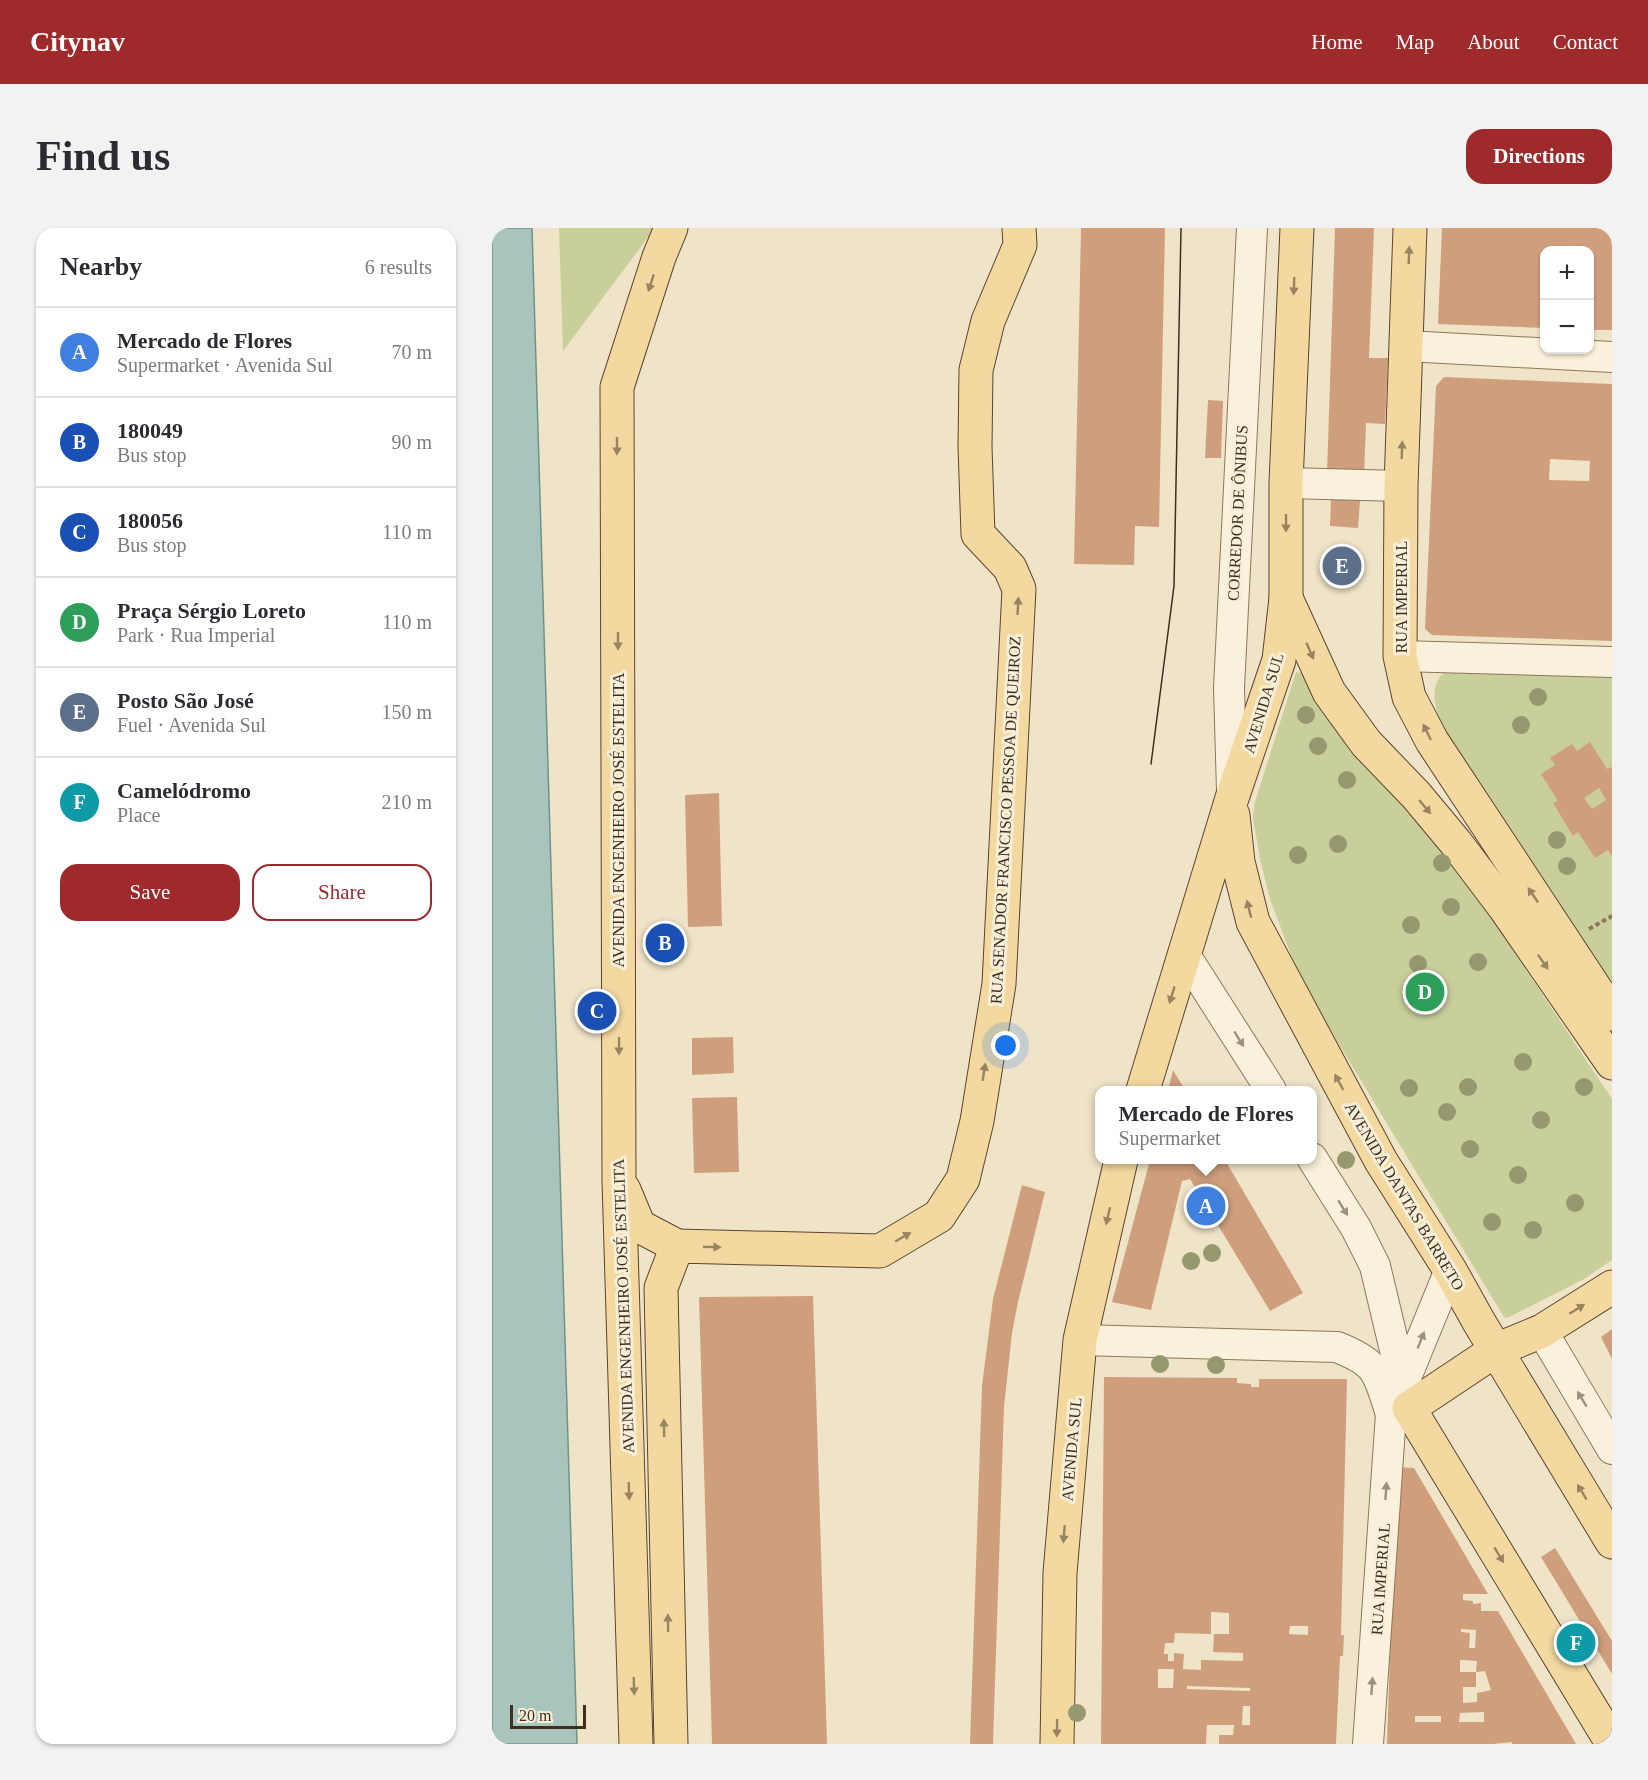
<!DOCTYPE html>
<meta charset="utf-8">
<style>
body{margin:0;font-family:Georgia,serif;background:#f2f2f3;color:#2b2b33}
.controls{position:absolute;right:18px;top:18px;display:grid;overflow:hidden;border-radius:12px;box-shadow:0 2px 4px #0004}
.controls button{width:54px;height:54px;display:grid;place-items:center;padding:0;border:0;border-bottom:2px solid #e1e1e2;background:#fff;color:#2b2b33;font:30px sans-serif}
.scale{position:absolute;left:18px;bottom:15px;width:76px;box-sizing:border-box;padding-left:6px;border:3px solid #3d2e20;border-top:0;font-size:16px;line-height:21px;white-space:nowrap;color:#3d2e20;-webkit-text-stroke:4px #f7eed8;paint-order:stroke}
.you{position:absolute;left:514px;top:818px;width:21px;height:21px;margin:-15px;border:4px solid #fff;border-radius:50%;background:#1a73e8;box-shadow:0 0 0 9px #1a73e833}
.badge{display:grid;place-items:center;width:39px;height:39px;border-radius:50%;background:#9e2a2b;color:#fff;font-size:20px;font-weight:700}
.pin{position:absolute;translate:-50% -50%;border:3px solid #fff;box-shadow:0 2px 6px #0006}
.popup{position:absolute;left:603px;top:858px;width:222px;height:78px;box-sizing:border-box;display:grid;place-content:center;border-radius:12px;background:#fff;filter:drop-shadow(0 2px 4px #0005);font-size:20px;white-space:nowrap;color:#7c7c81}
.popup b{font-size:22px;color:#2b2b33}
.popup::after{content:'';position:absolute;left:50%;top:100%;margin-left:-12px;border:12px solid transparent;border-top-color:#fff}
.list{margin:0;padding:0;list-style:none}
h2{display:flex;justify-content:space-between;align-items:center;height:78px;margin:0;padding:0 24px;font-size:26px}
h2 small{font-size:20px;font-weight:400;color:#7c7c81}
.list li{display:grid;grid-template-columns:39px 1fr auto;gap:18px;align-items:center;box-sizing:border-box;height:90px;padding:0 24px;border-top:2px solid #e1e1e2}
.list b{display:block;font-size:22px;white-space:nowrap}
.list p{margin:0;font-size:20px;white-space:nowrap;color:#7c7c81}
.list em{font-size:20px;font-style:normal;color:#7c7c81}
.actions{display:flex;gap:12px;padding:18px 24px}
.actions a{flex:1;padding:14px 0;border:2px solid #9e2a2b;border-radius:18px;text-align:center;font-size:21px;color:#9e2a2b}
.actions .main{background:#9e2a2b;color:#fff}
.map{position:relative;flex:none;width:1120px;height:1516px;overflow:hidden;border-radius:18px}
header{display:flex;align-items:center;gap:36px;box-sizing:border-box;height:84px;padding:0 30px;background:#9e2a2b;color:#fff}
header strong{font-size:28px}
nav{display:flex;gap:33px;margin-inline-start:auto;font-size:21px}
.intro{display:flex;align-items:center;justify-content:space-between;box-sizing:border-box;height:144px;padding:0 36px}
h1{margin:0;font-size:42px}
.button{padding:15px 27px;border-radius:18px;background:#9e2a2b;color:#fff;font-size:21px;font-weight:700}
main{display:flex;gap:36px;padding:0 36px}
aside{flex:1;background:#fff;border-radius:18px;box-shadow:0 2px 4px #0004}
.map>svg:first-child{display:block}
.green{fill:#c9cf9b}
.water{fill:#a9c4bc;stroke:#6f938a;stroke-width:1.5}
.building{fill:#cf9f7d;fill-rule:evenodd}
.lines{fill:none;stroke-linecap:round;stroke-linejoin:round}
.minor-casing{stroke:#8d765c;stroke-width:32}
.major-casing{stroke:#5b4430;stroke-width:35}
.path{stroke:#8d765c;stroke-width:4;stroke-dasharray:4.5 3;stroke-linecap:butt}
.minor{stroke:#faf1dc;stroke-width:30}
.major{stroke:#f3d9a0;stroke-width:33}
.tram{stroke:#3d2e20;stroke-width:1.5}
.tree{fill:#96986f}
.oneway{fill:#988460}
.oneway2{fill:#9c907e}
.labels{text-anchor:middle;stroke-width:6;stroke-linejoin:round;paint-order:stroke}
.street-label{font-size:16px;fill:#3d2e20;stroke:#f7eed8}
</style>
<header>
<strong>Citynav</strong>
<nav><a>Home</a><a>Map</a><a>About</a><a>Contact</a></nav>
</header>
<div class="intro"><h1>Find us</h1><a class="button">Directions</a></div>
<main>
<aside>
<h2>Nearby<small>6 results</small></h2>
<ul class="list">
<li><span class="badge" style="background:#3f7fe0">A</span><div><b>Mercado de Flores</b><p>Supermarket · Avenida Sul</p></div><em>70 m</em></li>
<li><span class="badge" style="background:#1a4fb4">B</span><div><b>180049</b><p>Bus stop</p></div><em>90 m</em></li>
<li><span class="badge" style="background:#1a4fb4">C</span><div><b>180056</b><p>Bus stop</p></div><em>110 m</em></li>
<li><span class="badge" style="background:#2e9e5b">D</span><div><b>Praça Sérgio Loreto</b><p>Park · Rua Imperial</p></div><em>110 m</em></li>
<li><span class="badge" style="background:#5c6f8a">E</span><div><b>Posto São José</b><p>Fuel · Avenida Sul</p></div><em>150 m</em></li>
<li><span class="badge" style="background:#0f9aa8">F</span><div><b>Camelódromo</b><p>Place</p></div><em>210 m</em></li>
</ul>
<div class="actions"><a class="main">Save</a><a>Share</a></div>
</aside>
<div class="map">
<svg width="1120" height="1516" viewBox="0 0 1120 1516">
<rect width="100%" height="100%" fill="#f0e4c8"/>
<!-- green -->
<g class="green">
<polygon points="67,0 163,0 71,123"/>
<path d="M955 442 1120 444V765L948 496C943 476 936 456 955 442Z"/>
<polygon points="804,444 810,445 829,479 953,620 1120,871 1120,1032 1092,1051 1015,1090 1012,1089 825,780 799,727 778,671 768,631 761,590 762,577"/>
</g>
<!-- water -->
<polygon class="water" points="0,0 40,0 85,1516 0,1516"/>
<!-- building -->
<g class="building">
<polygon points="589,0 673,0 667,299 643,298 642,337 582,336"/>
<polygon points="843,0 882,0 877,130 896,130 893,196 874,195 872,248 835,246"/>
<polygon points="950,0 1120,0 1120,102 1098,102 1098,22 1052,22 1052,100 946,96"/>
<path d="M952 149 1120 156V413L940 407 933 401 944 158ZM1058 231 1098 233 1097 253 1057 252Z"/>
<polygon points="716,172 731,173 729,230 713,230"/>
<polygon points="839,271 868,273 866,300 838,298"/>
<path d="M1098 514 1115 541 1119 539 1120 540V628L1116 622 1103 630 1086 604 1081 608 1061 575 1066 573 1049 546 1063 537 1058 530 1080 516 1085 523ZM1107 560 1114 572 1100 581 1092 570Z"/>
<polygon points="227,565 230,698 196,699 193,567"/>
<polygon points="241,809 242,845 200,847 200,810"/>
<polygon points="681,842 693,862 676,862"/>
<polygon points="245,869 247,944 202,945 200,870"/>
<polygon points="658,932 733,932 811,1065 778,1083 698,951 690,953 659,1082 620,1074"/>
<polygon points="530,957 553,964 526,1074 520,1105 512,1179 501,1516 478,1516 490,1158 501,1071"/>
<polygon points="321,1068 335,1516 220,1516 207,1069"/>
<polygon points="1120,1101 1120,1131 1109,1109"/>
<path d="M612 1149 745 1150V1155L759 1156V1159H767V1151H855L849 1407H852L851 1428H848L844 1516H727V1507H741L742 1497H715L714 1516H609ZM719 1384 737 1385V1406H722L721 1424 751 1425V1433L709 1432V1442L691 1441 692 1426 682 1425V1433H676V1426H672L673 1415H682L683 1405 719 1406ZM798 1398H816V1407L797 1406ZM666 1441H682L681 1460H666ZM695 1458 758 1460V1463L695 1461ZM751 1478H758V1497H750Z"/>
<path d="M904 1239 922 1240 996 1366H971V1372L981 1373V1376L989 1375V1383H1006L1084 1516H1020V1514L1001 1516H895ZM969 1401 984 1402 983 1420H977L978 1405 969 1404ZM968 1432 985 1433 984 1444 993 1443 999 1462 985 1465V1474L971 1475V1459H984V1444H968ZM992 1484V1494H967L968 1485ZM923 1488H949V1494H923Z"/>
<polygon points="1063,1320 1120,1413 1120,1446 1049,1329"/>
</g>
<g class="lines">
<!-- minor casing -->
<g class="minor-casing">
<g id="minor">
<polyline points="914,118 1120,129"/>
<polyline points="794,255 909,258"/>
<polyline points="908,428 1120,434"/>
<polyline points="740,563 737,460 760,0"/>
<polyline points="693,727 779,862"/>
<polyline points="820,930 864,1000 883,1038 912,1160"/>
<polyline points="1050,1103 1120,1221"/>
<path d="M588 1112 845 1119C888 1136 885 1145 899 1186"/>
<polyline points="876,1516 899,1186 958,1042"/>
</g>
</g>
<!-- major casing -->
<g class="major-casing">
<g id="major">
<polyline points="918,0 909,258 908,428 917,469 940,513 1120,786"/>
<polyline points="794,370 837,464 874,515 924,567 964,615 1013,680 1120,835"/>
<polyline points="741,587 746,634 761,694 889,933 958,1042 987,1094 1120,1314"/>
<polyline points="651,862 740,570 787,432 794,370 794,255 805,0"/>
<polyline points="132,962 147,998 185,1018"/>
<polyline points="1120,1059 1050,1103 1004,1122 917,1180 1120,1515"/>
<polyline points="144,1516 127,953 125,159 167,29 179,0"/>
<polyline points="179,1516 169,1060 185,1018 388,1023 447,988 471,951 485,893 507,756 527,361 518,340 486,306 483,219 484,142 496,93 528,17 527,0"/>
<polyline points="565,1516 568,1345 588,1112 629,932"/>
</g>
</g>
<!-- path -->
<polyline class="path" points="1097,701 1120,688"/>
<!-- minor -->
<use href="#minor" class="minor"/>
<!-- major -->
<use href="#major" class="major"/>
<!-- tram -->
<polyline class="tram" points="659,536 682,358 689,0"/>
</g>
<!-- trees -->
<g class="tree">
<circle cx="1046" cy="469" r="9"/>
<circle cx="814" cy="487" r="9"/>
<circle cx="1029" cy="497" r="9"/>
<circle cx="826" cy="518" r="9"/>
<circle cx="855" cy="552" r="9"/>
<circle cx="1065" cy="612" r="9"/>
<circle cx="846" cy="616" r="9"/>
<circle cx="806" cy="627" r="9"/>
<circle cx="950" cy="635" r="9"/>
<circle cx="1075" cy="638" r="9"/>
<circle cx="959" cy="679" r="9"/>
<circle cx="919" cy="697" r="9"/>
<circle cx="986" cy="734" r="9"/>
<circle cx="926" cy="736" r="9"/>
<circle cx="1031" cy="834" r="9"/>
<circle cx="976" cy="859" r="9"/>
<circle cx="1092" cy="859" r="9"/>
<circle cx="917" cy="860" r="9"/>
<circle cx="955" cy="884" r="9"/>
<circle cx="1049" cy="892" r="9"/>
<circle cx="978" cy="921" r="9"/>
<circle cx="854" cy="932" r="9"/>
<circle cx="1026" cy="947" r="9"/>
<circle cx="1083" cy="975" r="9"/>
<circle cx="1000" cy="994" r="9"/>
<circle cx="1041" cy="1002" r="9"/>
<circle cx="720" cy="1025" r="9"/>
<circle cx="699" cy="1033" r="9"/>
<circle cx="668" cy="1136" r="9"/>
<circle cx="724" cy="1137" r="9"/>
<circle cx="585" cy="1485" r="9"/>
</g>
<!-- one-way arrows -->
<defs><path id="oneway-solid" d="M-6-.8H1V-3.2L6.5 0L1 3.2V.8H-6Z" transform="scale(1.5)"/></defs>
<g class="oneway">
<use href="#oneway-solid" transform="translate(917 27) rotate(-88)"/>
<use href="#oneway-solid" transform="translate(159 55) rotate(108)"/>
<use href="#oneway-solid" transform="translate(802 58) rotate(92)"/>
<use href="#oneway-solid" transform="translate(125 218) rotate(90)"/>
<use href="#oneway-solid" transform="translate(910 222) rotate(-88)"/>
<use href="#oneway-solid" transform="translate(794 295) rotate(90)"/>
<use href="#oneway-solid" transform="translate(526 378) rotate(-87)"/>
<use href="#oneway-solid" transform="translate(126 413) rotate(90)"/>
<use href="#oneway-solid" transform="translate(818 423) rotate(66)"/>
<use href="#oneway-solid" transform="translate(935 504) rotate(-116)"/>
<use href="#oneway-solid" transform="translate(933 579) rotate(50)"/>
<use href="#oneway-solid" transform="translate(1041 667) rotate(-124)"/>
<use href="#oneway-solid" transform="translate(757 681) rotate(-104)"/>
<use href="#oneway-solid" transform="translate(1051 734) rotate(55)"/>
<use href="#oneway-solid" transform="translate(680 767) rotate(107)"/>
<use href="#oneway-solid" transform="translate(127 818) rotate(90)"/>
<use href="#oneway-solid" transform="translate(492 844) rotate(-81)"/>
<use href="#oneway-solid" transform="translate(847 854) rotate(-118)"/>
<use href="#oneway-solid" transform="translate(616 988) rotate(103)"/>
<use href="#oneway-solid" transform="translate(411 1009) rotate(-30)"/>
<use href="#oneway-solid" transform="translate(220 1019) rotate(1)"/>
<use href="#oneway-solid" transform="translate(1085 1081) rotate(-32)"/>
<use href="#oneway-solid" transform="translate(172 1200) rotate(-91)"/>
<use href="#oneway-solid" transform="translate(137 1263) rotate(88)"/>
<use href="#oneway-solid" transform="translate(1090 1264) rotate(-121)"/>
<use href="#oneway-solid" transform="translate(572 1306) rotate(95)"/>
<use href="#oneway-solid" transform="translate(1007 1327) rotate(59)"/>
<use href="#oneway-solid" transform="translate(176 1395) rotate(-91)"/>
<use href="#oneway-solid" transform="translate(142 1458) rotate(88)"/>
<use href="#oneway-solid" transform="translate(565 1500) rotate(91)"/>
</g>
<g class="oneway2">
<use href="#oneway-solid" transform="translate(747 811) rotate(58)"/>
<use href="#oneway-solid" transform="translate(851 980) rotate(58)"/>
<use href="#oneway-solid" transform="translate(929 1112) rotate(-68)"/>
<use href="#oneway-solid" transform="translate(1090 1171) rotate(-121)"/>
<use href="#oneway-solid" transform="translate(894 1263) rotate(-86)"/>
<use href="#oneway-solid" transform="translate(880 1458) rotate(-86)"/>
</g>
<g class="labels">
<!-- street labels -->
<g class="street-label">
<text transform="translate(745 285) rotate(-87)" y="6">CORREDOR DE ÔNIBUS</text>
<text transform="translate(909 369) rotate(-90)" y="6">RUA IMPERIAL</text>
<text transform="translate(771 475) rotate(-73)" y="6">AVENIDA SUL</text>
<text transform="translate(126 592) rotate(-90)" y="6">AVENIDA ENGENHEIRO JOSÉ ESTELITA</text>
<text transform="translate(513 592) rotate(-87)" y="6">RUA SENADOR FRANCISCO PESSOA DE QUEIROZ</text>
<text transform="translate(913 968) rotate(59)" y="6">AVENIDA DANTAS BARRETO</text>
<text transform="translate(131 1078) rotate(-92)" y="6">AVENIDA ENGENHEIRO JOSÉ ESTELITA</text>
<text transform="translate(579 1221) rotate(-85)" y="6">AVENIDA SUL</text>
<text transform="translate(888 1351) rotate(-86)" y="6">RUA IMPERIAL</text>
</g>
</g>
</svg>
<div class="controls">
<button>+</button>
<button>−</button>
</div>
<div class="scale">20 m</div>
<div class="you"></div>
<div class="pin badge" style="left:714px;top:978px;background:#3f7fe0">A</div>
<div class="popup"><b>Mercado de Flores</b>Supermarket</div>
<div class="pin badge" style="left:173px;top:715px;background:#1a4fb4">B</div>
<div class="pin badge" style="left:105px;top:783px;background:#1a4fb4">C</div>
<div class="pin badge" style="left:933px;top:764px;background:#2e9e5b">D</div>
<div class="pin badge" style="left:850px;top:338px;background:#5c6f8a">E</div>
<div class="pin badge" style="left:1084px;top:1415px;background:#0f9aa8">F</div>
</div>
</main>
